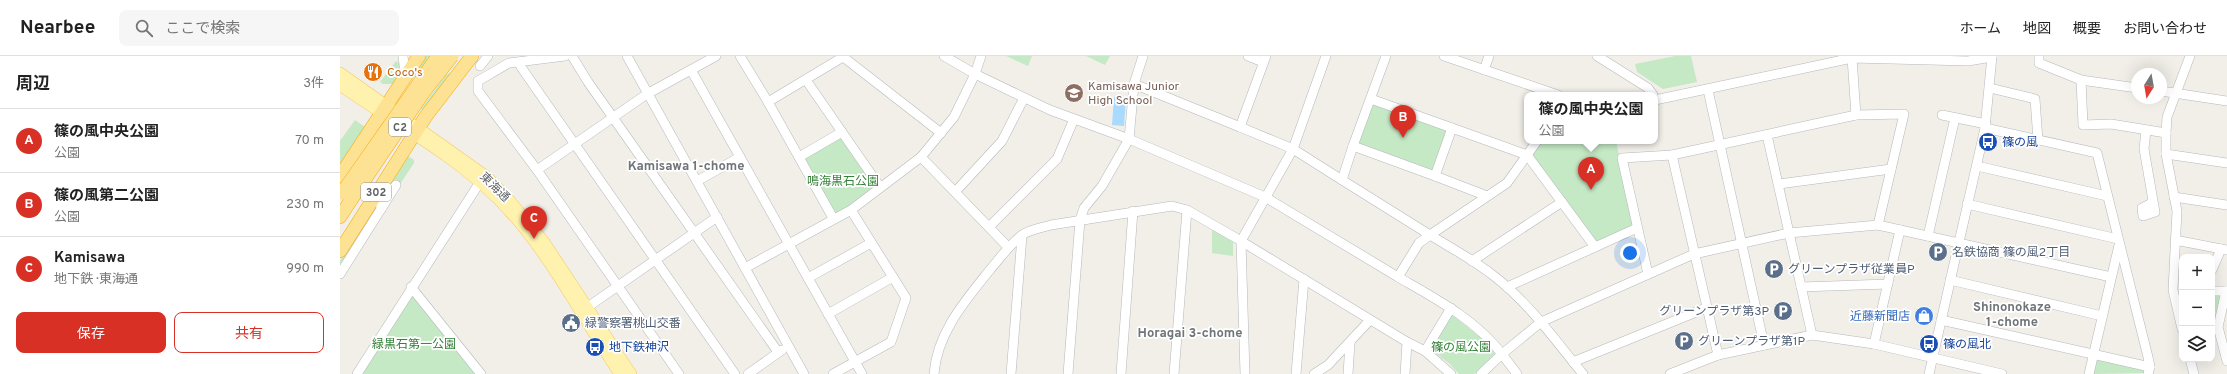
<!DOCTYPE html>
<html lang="ja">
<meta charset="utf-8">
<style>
body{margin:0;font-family:Overpass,"Noto Sans JP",sans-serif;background:#f6f6f6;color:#222}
.controls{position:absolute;right:12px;bottom:12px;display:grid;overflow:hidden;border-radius:8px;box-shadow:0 4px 16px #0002}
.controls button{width:36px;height:36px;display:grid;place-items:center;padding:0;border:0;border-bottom:1px solid #e0e0e0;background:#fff;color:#222;font:20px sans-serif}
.compass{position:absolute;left:1791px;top:12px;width:36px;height:36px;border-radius:50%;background:#fff;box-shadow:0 4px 16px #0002;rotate:191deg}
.you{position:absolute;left:1290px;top:197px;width:14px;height:14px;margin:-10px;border:3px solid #fff;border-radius:50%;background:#1a73e8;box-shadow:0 0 0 6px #1a73e833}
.badge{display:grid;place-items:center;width:26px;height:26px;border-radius:50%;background:#d93025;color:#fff;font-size:13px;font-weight:700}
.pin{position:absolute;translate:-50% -33px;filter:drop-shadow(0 1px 2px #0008)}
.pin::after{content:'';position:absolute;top:21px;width:14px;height:12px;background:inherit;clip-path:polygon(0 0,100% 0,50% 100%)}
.popup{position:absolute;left:1184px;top:36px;width:134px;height:52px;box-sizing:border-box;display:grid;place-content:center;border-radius:8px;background:#fff;filter:drop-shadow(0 1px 3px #0005);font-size:13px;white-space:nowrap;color:#767676}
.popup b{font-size:15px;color:#222}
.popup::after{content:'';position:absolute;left:50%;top:100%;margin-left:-8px;border:8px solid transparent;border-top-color:#fff}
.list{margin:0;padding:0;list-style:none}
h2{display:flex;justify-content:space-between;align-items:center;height:52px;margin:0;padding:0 16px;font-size:17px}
h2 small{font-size:13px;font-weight:400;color:#767676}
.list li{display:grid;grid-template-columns:26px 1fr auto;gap:12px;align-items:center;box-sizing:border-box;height:64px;padding:0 16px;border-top:1px solid #e0e0e0}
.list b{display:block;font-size:15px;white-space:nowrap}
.list p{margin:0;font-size:13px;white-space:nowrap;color:#767676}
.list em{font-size:13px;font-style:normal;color:#767676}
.actions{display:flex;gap:8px;padding:12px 16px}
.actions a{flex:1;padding:9px 0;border:1px solid #d93025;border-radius:8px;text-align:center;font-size:14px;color:#d93025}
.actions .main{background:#d93025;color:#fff}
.icon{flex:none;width:22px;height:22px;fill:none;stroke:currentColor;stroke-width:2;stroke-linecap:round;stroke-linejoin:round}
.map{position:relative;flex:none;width:1887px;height:318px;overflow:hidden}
header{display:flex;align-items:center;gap:24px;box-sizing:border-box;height:56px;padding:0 20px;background:#fff;border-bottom:1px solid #e0e0e0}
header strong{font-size:19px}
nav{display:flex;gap:22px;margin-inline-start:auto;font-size:14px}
.search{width:280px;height:36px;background:#f6f6f6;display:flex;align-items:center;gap:10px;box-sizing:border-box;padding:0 14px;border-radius:8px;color:#767676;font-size:15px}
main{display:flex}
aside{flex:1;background:#fff}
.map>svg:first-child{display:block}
.green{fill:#c5e8c5}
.water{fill:#aadaff}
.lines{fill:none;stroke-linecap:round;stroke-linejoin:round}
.minor-casing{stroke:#b5b8bc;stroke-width:10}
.major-casing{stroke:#f2c960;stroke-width:12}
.highway-casing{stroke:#f9ab00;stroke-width:14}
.minor{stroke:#fff;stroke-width:9}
.major{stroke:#fff2af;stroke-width:11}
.highway{stroke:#fde293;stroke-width:13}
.highway-bridge-casing{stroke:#f9ab00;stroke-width:14;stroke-linecap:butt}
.highway-bridge{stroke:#fde293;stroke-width:13}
.labels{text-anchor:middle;stroke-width:3.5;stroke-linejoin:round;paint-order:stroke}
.shield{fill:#fff;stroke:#8f9295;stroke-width:1}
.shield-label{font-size:11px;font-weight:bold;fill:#5f6368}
.food-label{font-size:12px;fill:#c56008;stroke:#fff;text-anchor:start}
.education-label{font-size:12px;fill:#785e54;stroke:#fff;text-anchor:start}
.transit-label{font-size:12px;fill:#164399;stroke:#fff;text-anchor:start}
.park-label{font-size:12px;fill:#348238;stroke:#fff}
.street-label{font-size:12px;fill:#5f6368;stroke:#fff}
.service-label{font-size:12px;fill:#4e5e75;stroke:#fff;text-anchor:start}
.shop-label{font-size:12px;fill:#366cbe;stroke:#fff;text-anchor:end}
.neighbourhood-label{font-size:13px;font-weight:bold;fill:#70757a;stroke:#fff}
</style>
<header>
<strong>Nearbee</strong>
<div class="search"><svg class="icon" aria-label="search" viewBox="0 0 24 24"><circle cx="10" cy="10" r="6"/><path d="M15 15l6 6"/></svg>ここで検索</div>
<nav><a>ホーム</a><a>地図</a><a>概要</a><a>お問い合わせ</a></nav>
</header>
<main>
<aside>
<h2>周辺<small>3件</small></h2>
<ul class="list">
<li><span class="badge">A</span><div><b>篠の風中央公園</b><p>公園</p></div><em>70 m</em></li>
<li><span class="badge">B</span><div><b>篠の風第二公園</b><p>公園</p></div><em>230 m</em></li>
<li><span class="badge">C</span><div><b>Kamisawa</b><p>地下鉄 · 東海通</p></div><em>990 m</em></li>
</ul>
<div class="actions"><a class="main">保存</a><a>共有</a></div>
</aside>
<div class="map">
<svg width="1887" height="318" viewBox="0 0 1887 318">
<rect width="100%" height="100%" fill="#f1efe8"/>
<!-- green -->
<g class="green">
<polygon points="83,0 92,0 78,19 70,24"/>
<polygon points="666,0 692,0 688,10"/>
<polygon points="746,0 770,0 765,9"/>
<polygon points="1335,0 1351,0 1357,26 1323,33 1297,16 1295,8"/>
<polygon points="56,5 61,9 61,17 53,28 43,28 40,26"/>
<polygon points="112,16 85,55 81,53 106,19"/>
<polygon points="1035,48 1106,73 1108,77 1094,115 1090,116 1020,90 1019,87 1032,49"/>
<polygon points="15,64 25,71 0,111 0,85"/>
<polygon points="498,81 502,82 535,128 534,133 497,157 493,156 464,104 465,100"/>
<polygon points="1201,85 1276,85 1293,167 1291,172 1259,186 1254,185 1191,101 1191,97"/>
<polygon points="66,99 74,104 74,107 60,128 43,140 42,136"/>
<polygon points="36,145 40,147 0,214 0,205"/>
<polygon points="872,173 893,186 893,200 872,197"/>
<polygon points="1872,238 1879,238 1881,241 1876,274 1872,275"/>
<polygon points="75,240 136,318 20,318 68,241"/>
<polygon points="1112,259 1140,281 1155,298 1155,302 1134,318 1119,318 1110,308 1090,293"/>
<polygon points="1758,303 1803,313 1806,317 1752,318 1755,304"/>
</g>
<!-- water -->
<polygon class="water" points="774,41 786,42 784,70 772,69"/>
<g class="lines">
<!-- minor casing -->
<g class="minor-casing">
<g id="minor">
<polyline points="63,0 65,18"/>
<polyline points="225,0 169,7 138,25 138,35 197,114 339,318"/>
<polyline points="232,0 248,26 438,296"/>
<polyline points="287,0 464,318"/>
<polyline points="400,0 428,46 493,162"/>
<polyline points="502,0 601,77"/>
<polyline points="641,0 635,18 710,54 789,83 925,141 1058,221 1079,187 1090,179 1002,124"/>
<polyline points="908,0 923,6"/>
<polyline points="926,0 900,71 953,93 1002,124 1013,90 1095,120 1112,72 1187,99 1197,85"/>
<polyline points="1104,0 1218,39"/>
<polyline points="1257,0 1308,32 1313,39"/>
<polyline points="1699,0 1699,7 1741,24 1797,32"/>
<polyline points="1512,2 1516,59"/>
<polyline points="179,6 181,11 395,318"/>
<polyline points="140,10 148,0"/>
<polyline points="351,14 522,318"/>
<polyline points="1144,14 1149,0"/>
<polyline points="466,24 540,131"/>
<polyline points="1741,24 1743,69 1771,68 1826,77"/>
<polyline points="794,28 900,71"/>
<polyline points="1650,32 1695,43 1698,84"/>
<polyline points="1368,34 1424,289"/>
<polyline points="1821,35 1887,45"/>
<polyline points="1031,43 1112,72"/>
<polyline points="1315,44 1512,2 1628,5 1652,1"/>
<polyline points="428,46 503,1"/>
<polyline points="1602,59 1646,68"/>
<polyline points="1645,72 1757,97 1808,301 1810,311 1808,318"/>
<polyline points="1806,74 1804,93 1815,156 1803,160 1802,152 1810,148 1813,144"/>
<polyline points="1427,79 1472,279"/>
<polyline points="1013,90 1046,0"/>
<polyline points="1826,98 1887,107"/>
<polyline points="1332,99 1378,299"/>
<polyline points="459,101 502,76"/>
<polyline points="581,101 668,191"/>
<polyline points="1637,110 1767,140"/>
<polyline points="197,114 307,38 376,0"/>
<polyline points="1095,120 1147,140"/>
<polyline points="357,125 400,101"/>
<polyline points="1439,128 1551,113"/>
<polyline points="615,136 662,85 684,42"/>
<polyline points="1834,141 1887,149"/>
<polyline points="1627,148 1778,183"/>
<polyline points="41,153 56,129"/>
<polyline points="649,171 717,103 734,63"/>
<polyline points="1588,180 1615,62"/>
<polyline points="1835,184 1887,194"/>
<polyline points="1132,205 1222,146"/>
<polyline points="405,212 511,154 581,101 614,61 635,18 604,0"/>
<polyline points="1872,214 1881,193"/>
<polyline points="0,218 41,153 39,133"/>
<polyline points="1308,218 1282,102 1332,99 1516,59 1564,58 1538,169"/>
<path d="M1058 221C1096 243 1135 263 1162 298L1141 318"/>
<polyline points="468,222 531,187"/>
<polyline points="1610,224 1762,260"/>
<polyline points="71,231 141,318"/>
<polyline points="1167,231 1297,172"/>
<polyline points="1461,231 1548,228"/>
<polyline points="1872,235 1887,235"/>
<polyline points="1886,235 1878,271 1887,305"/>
<polyline points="242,255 377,161"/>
<polyline points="488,258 553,221"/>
<polyline points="1601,264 1810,311"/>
<polyline points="1842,273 1833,234 1837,155 1826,98 1826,77 1827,61 1850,0"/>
<polyline points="1067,286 1085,295 1111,318"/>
<polyline points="1534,288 1560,174"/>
<polyline points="1085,295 1111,252"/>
<polyline points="1850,303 1854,318"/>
<polyline points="1233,306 1366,252"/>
<polyline points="17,318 140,126"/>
<polyline points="408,318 442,294"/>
<polyline points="493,318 551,286 566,242 511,154"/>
<path d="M594 318C597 277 625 245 649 215 660 202 669 189 682 179 691 173 701 172 711 169L832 150 847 154 896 182 1067 286 1065 318"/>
<polyline points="671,318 682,180"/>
<polyline points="728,318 740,164 744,152 762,130 789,83 794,28 803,0"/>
<polyline points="781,318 793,155"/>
<polyline points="834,318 847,154"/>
<polyline points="905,318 901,185 953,93 986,0"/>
<polyline points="956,318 964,223"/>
<polyline points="974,318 988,309 1030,264"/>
<polyline points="1008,318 1010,287"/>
<polyline points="1177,318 1162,298 1201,266 1354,198 1449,177 1538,169 1771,221"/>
<path d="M1243 318C1215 284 1189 247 1154 220 1134 204 1111 192 1090 179L1167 127 1187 99 1255 191"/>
<polyline points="1330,318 1378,299 1472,279 1534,288 1662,318"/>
<polyline points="1589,318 1645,72 1652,0"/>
<polyline points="1749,318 1779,189"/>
</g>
</g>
<!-- major casing -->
<g class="major-casing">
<g id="major">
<polyline points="0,17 147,121 170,145 204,186 291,318"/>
<path d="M0 29C52 66 112 97 157 142 207 191 241 260 280 318"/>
</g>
</g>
<!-- highway casing -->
<g class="highway-casing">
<g id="highway">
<polyline points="0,120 79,0"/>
<polyline points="0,161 11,144"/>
<polyline points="0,195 86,60 132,0"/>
</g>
</g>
<!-- minor -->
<use href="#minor" class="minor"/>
<!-- major -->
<use href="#major" class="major"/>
<!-- highway -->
<use href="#highway" class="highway"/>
<!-- highway-bridge casing -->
<g class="highway-bridge-casing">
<g id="highway-bridge">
<polyline points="2,137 98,0"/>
<polyline points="11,144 83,37 112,0"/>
</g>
</g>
<!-- highway-bridge -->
<use href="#highway-bridge" class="highway-bridge"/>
</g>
<!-- icons -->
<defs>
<g id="restaurant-disc" transform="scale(1)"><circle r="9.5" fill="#e8710a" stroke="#fff"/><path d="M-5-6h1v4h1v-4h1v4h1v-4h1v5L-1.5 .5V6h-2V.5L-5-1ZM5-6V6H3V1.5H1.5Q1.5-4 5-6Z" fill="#fff"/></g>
<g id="school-disc" transform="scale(1)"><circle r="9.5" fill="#8d6e63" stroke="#fff"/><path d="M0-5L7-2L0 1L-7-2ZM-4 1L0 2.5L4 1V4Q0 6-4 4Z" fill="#fff"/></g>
<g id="bus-disc" transform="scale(1)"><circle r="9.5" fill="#1a4fb4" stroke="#fff"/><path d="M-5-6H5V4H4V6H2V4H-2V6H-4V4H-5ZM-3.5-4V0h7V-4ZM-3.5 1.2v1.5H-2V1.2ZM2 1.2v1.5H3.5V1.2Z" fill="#fff"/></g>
<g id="parking-disc" transform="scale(1)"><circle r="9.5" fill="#5c6f8a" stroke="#fff"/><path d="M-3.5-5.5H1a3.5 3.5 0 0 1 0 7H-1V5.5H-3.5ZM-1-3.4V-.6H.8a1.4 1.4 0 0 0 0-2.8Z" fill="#fff"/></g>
<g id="shop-disc" transform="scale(1)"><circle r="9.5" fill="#3f7fe0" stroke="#fff"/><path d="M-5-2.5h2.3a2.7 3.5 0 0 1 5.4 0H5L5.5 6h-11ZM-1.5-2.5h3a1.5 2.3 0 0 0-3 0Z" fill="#fff"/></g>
<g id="civic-disc" transform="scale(1)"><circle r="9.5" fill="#5c6f8a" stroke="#fff"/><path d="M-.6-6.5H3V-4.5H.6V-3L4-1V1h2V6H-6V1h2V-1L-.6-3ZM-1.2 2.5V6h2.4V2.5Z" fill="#fff"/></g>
</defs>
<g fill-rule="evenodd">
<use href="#restaurant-disc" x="33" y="16"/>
<use href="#school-disc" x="734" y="37"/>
<use href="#bus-disc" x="1648" y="86"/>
<use href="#parking-disc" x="1598" y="196"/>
<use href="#parking-disc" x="1434" y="213"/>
<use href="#parking-disc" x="1443" y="255"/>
<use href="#shop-disc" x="1584" y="260"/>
<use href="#civic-disc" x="231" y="267"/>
<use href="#parking-disc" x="1344" y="285"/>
<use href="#bus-disc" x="1589" y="288"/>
<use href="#bus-disc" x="255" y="291"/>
</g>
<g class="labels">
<!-- shield labels -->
<g class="shield">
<rect x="49" y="62" width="22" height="18" rx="3"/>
<rect x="21" y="127" width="30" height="18" rx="3"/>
</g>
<g class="shield-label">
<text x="60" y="75">C2</text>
<text x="36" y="140">302</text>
</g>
<!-- food labels -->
<g class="food-label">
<text x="47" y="20">Coco's</text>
</g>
<!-- education labels -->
<g class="education-label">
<text x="748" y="34">Kamisawa Junior<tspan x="748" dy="14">High School</tspan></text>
</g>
<!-- transit labels -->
<g class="transit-label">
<text x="1662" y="90">篠の風</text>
<text x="1603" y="292">篠の風北</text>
<text x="269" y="295">地下鉄神沢</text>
</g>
<!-- park labels -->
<g class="park-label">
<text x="503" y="129">鳴海黒石公園</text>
<text x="74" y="292">緑黒石第一公園</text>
<text x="1121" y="295">篠の風公園</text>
</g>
<!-- street labels -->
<g class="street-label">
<text transform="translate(155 131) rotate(44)" y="4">東海通</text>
</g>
<!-- service labels -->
<g class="service-label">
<text x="1612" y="200">名鉄協商 篠の風2丁目</text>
<text x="1448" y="217">グリーンプラザ従業員P</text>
<text x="1429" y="259" text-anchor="end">グリーンプラザ第3P</text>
<text x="245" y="271">緑警察署桃山交番</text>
<text x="1358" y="289">グリーンプラザ第1P</text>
</g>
<!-- shop labels -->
<g class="shop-label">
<text x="1570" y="264">近藤新聞店</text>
</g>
<!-- neighbourhood labels -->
<g class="neighbourhood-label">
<text x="346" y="114">Kamisawa 1-chome</text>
<text x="1672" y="255">Shinonokaze<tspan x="1672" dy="15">1-chome</tspan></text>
<text x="850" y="281">Horagai 3-chome</text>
</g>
</g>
</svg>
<div class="controls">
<button>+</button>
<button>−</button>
<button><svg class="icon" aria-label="layers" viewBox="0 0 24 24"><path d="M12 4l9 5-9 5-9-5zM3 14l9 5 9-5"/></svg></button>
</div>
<svg class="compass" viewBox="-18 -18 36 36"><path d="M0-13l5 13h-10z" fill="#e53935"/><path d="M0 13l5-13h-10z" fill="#767676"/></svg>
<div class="you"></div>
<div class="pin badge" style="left:1251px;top:134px">A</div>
<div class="popup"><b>篠の風中央公園</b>公園</div>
<div class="pin badge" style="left:1063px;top:82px">B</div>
<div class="pin badge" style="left:194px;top:183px">C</div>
</div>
</main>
